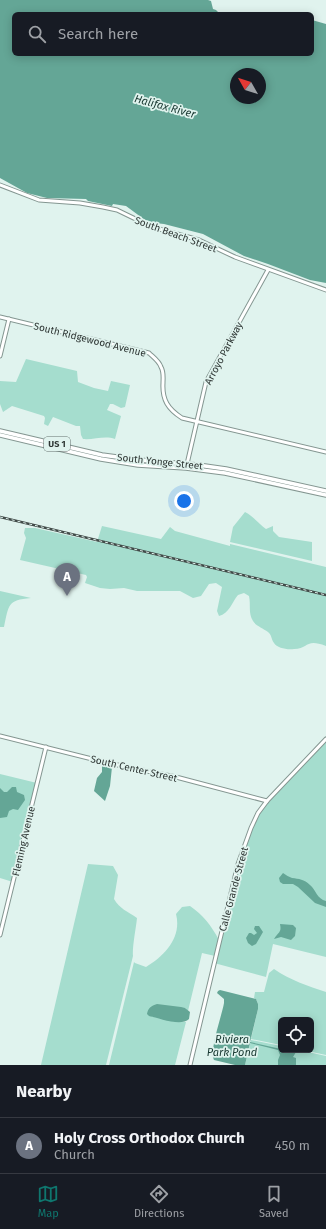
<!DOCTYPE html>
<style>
body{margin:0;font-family:"Fira Sans",sans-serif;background:#242831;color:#f1f3f6}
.controls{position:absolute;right:12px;bottom:12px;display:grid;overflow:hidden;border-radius:6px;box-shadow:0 2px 10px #0003}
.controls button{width:36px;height:36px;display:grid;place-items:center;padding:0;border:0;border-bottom:1px solid #363941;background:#171b24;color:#f1f3f6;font:20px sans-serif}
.compass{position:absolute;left:230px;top:68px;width:36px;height:36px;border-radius:50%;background:#171b24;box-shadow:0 2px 10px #0003;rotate:309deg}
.you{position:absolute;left:184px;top:501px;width:14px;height:14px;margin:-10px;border:3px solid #fff;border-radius:50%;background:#1a73e8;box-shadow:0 0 0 6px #1a73e833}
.badge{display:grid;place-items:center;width:26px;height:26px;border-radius:50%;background:#0f766e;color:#fff;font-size:13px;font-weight:700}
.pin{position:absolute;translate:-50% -33px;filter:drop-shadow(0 1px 2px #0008)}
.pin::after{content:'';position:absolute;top:21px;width:14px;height:12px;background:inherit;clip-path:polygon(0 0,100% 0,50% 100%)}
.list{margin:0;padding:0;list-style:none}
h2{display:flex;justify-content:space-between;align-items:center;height:52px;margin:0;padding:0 16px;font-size:17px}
h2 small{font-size:13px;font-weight:400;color:#9ea1a6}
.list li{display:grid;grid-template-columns:26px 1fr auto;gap:12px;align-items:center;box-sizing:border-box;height:56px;padding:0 16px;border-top:1px solid #363941}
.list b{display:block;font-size:15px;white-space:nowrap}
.list p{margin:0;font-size:13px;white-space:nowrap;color:#9ea1a6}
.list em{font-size:13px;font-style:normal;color:#9ea1a6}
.icon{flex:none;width:22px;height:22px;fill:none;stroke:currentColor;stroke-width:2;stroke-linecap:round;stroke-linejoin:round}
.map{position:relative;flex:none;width:326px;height:1065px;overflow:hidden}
.search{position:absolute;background:#171b24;box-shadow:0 2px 10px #0003;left:12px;right:12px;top:12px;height:44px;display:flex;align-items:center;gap:10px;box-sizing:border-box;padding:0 14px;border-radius:6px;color:#9ea1a6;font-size:15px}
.sheet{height:108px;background:#171b24}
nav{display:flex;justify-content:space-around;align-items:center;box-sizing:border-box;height:56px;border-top:1px solid #363941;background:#171b24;font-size:11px;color:#9ea1a6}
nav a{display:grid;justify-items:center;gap:2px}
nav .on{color:#0f766e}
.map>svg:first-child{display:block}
.green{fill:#a5ddce}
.water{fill:#64a696;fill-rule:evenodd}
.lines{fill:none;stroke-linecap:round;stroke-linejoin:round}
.tertiary-casing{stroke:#849691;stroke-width:5}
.primary-casing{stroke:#849691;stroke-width:5.5}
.tertiary{stroke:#fff;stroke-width:3}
.primary{stroke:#fff;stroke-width:3.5}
.rail-casing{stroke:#414a48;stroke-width:2.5}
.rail{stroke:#e0f3ee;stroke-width:1;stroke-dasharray:3;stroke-linecap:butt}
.labels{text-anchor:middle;stroke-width:3.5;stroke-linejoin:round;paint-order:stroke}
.shield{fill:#e0f3ee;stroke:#636f6c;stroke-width:1}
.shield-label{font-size:9px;font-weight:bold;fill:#2e3634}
.street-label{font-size:10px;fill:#2e3634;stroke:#e0f3ee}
.water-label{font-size:11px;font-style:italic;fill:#173730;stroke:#e0f3ee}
</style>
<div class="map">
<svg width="326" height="1065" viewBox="0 0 326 1065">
<rect width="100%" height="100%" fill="#e0f3ee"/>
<!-- green -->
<g class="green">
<path d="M26 359 77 371 78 382 94 388 108 391 111 381 130 385 125 407 121 408 113 404H110L107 410 121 416 115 439C105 435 94 440 83 439L81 435 80 426H76L53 417 48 426 44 424 45 418 44 416 12 406 3 412 0 404V381L16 382Z"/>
<path d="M245 512C252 515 259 524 266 529L273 526V531L279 537 312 542V561L230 542 233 527Z"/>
<path d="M102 526 161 539 170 527 175 531 230 546V544L326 567V646C305 638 309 649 294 649 287 650 277 648 274 643 271 639 272 635 268 632 263 628 256 626 253 621 248 613 251 605 249 596L244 593 238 595C232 602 229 614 219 616L217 611 222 587 216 583 209 584 201 596 193 598 180 591H137L124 588 110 589 100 588 85 583 87 577 86 575 20 560 26 538 24 533 25 528H35L97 542Z"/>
<path d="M0 591 31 598C7 600 9 605 4 627H0Z"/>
<polygon points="326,739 326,957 273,944 266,977 214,963 238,864 255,819 267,801"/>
<polygon points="0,774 37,783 13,882 0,878"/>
<path d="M88 864 113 866 118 875 114 899C120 909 127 911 137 918 136 928 132 948 133 956L106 1065H41Z"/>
<path d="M190 906C203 915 211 925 219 940L215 956 202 953 188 1011 185 1008 168 1020 176 1022H186L175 1065H109L134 962 135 963 146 967C165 956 182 937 176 914L182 907Z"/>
<path d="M274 969C290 980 308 986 326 992V1055L303 1050H311V1020H281V1045L251 1039 258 1009C258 1005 258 1000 254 998L255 992H264L269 973Z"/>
<polygon points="251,1040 281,1046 281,1050 299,1050 326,1056 326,1065 245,1065"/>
</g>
<!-- water -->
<g class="water">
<path d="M0 0H208L211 1 213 9 216 10 220 14H14V54H312V20L326 24V283L310 280 268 264 244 256 203 234 164 224 155 223 145 220 126 206 113 204 112 206 88 201 86 199 47 198 27 193 0 178ZM236 74H260V98H236Z"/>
<polygon points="102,765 112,767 110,786 105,801 94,791 97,778 102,772"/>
<polygon points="12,787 16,787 17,792 24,795 25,800 18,810 13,809 9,811 7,817 0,818 0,788 4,792 7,792"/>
<path d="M283 873C286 875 289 877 292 878 299 879 304 879 310 885 316 890 317 899 326 901V907L315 903 298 887 293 884H283L280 882 279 878Z"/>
<path d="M280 924 293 925 296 928 295 936 291 940 281 937 274 939C278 932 282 933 280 924Z"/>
<polygon points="255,926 259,926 263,932 256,944 252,946 248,943 246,938 249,933 251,933 254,935 257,933 254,929"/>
<path d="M220 990 256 999 258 1004V1009L250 1042 281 1049V1050L296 1052 293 1057 296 1058V1065H278V1060L280 1055 278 1050 250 1043 245 1065H235L214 1060C209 1051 222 1015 224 1003V999L217 993 218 991Z"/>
<path d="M157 1004 181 1007 185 1008 190 1012 189 1019C181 1027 159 1018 149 1016L147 1014C148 1008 151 1006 157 1004Z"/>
</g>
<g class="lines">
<!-- tertiary casing -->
<g class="tertiary-casing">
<g id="tertiary">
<polyline points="0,185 39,200 80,203 103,207 117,210 152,227 199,240 235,257 326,290"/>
<path d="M0 317 149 353C153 357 159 361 161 367 164 372 163 378 163 383 162 400 168 409 182 418L326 452"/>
<polyline points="0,356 9,319"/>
<polyline points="187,464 206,382 268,270"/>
<polyline points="0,736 108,763 176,777 267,801"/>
<polyline points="0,935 46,747"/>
<polyline points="190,1065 238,864 251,828 258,813 267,801 326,739"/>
</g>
</g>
<!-- primary casing -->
<g class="primary-casing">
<g id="primary">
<polyline points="0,431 102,455 139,460 198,465 226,469 326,491"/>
<polyline points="0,435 101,459 138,465 186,468 225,473 326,495"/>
</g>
</g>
<!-- tertiary -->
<use href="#tertiary" class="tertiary"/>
<!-- primary -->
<use href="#primary" class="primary"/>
<!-- rail casing -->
<g class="rail-casing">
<polyline id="rail" points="0,517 326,595"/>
</g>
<!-- rail -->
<use href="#rail" class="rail"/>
</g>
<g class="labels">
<!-- shield labels -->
<rect class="shield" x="44" y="437" width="26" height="14" rx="3"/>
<g class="shield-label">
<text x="57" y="447">US 1</text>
</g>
<!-- street labels -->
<g class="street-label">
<text transform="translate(176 234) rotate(20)" y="4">South Beach Street</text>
<text transform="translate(90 339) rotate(14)" y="4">South Ridgewood Avenue</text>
<text transform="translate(223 353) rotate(-62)" y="4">Arroyo Parkway</text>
<text transform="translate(160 461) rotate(6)" y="4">South Yonge Street</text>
<text transform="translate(134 768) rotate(13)" y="4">South Center Street</text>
<text transform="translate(23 841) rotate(-77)" y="4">Fleming Avenue</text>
<text transform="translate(233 889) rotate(-75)" y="4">Calle Grande Street</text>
</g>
<!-- water labels -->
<g class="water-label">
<text transform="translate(165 106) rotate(15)" y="4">Halifax River</text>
<text x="232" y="1043">Riviera<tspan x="232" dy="13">Park Pond</tspan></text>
</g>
</g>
</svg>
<div class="controls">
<button><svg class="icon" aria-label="locate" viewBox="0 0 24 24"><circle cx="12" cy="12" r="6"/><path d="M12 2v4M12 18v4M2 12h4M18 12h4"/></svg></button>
</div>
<svg class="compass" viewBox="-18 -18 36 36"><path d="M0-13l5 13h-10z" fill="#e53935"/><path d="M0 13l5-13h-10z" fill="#9ea1a6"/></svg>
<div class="you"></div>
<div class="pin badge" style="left:67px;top:596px;background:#6b7280">A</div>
<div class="search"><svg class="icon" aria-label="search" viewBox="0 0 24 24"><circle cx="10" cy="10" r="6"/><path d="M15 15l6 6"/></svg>Search here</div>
</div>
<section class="sheet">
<h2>Nearby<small></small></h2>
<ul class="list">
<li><span class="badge" style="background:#6b7280">A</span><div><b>Holy Cross Orthodox Church</b><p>Church</p></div><em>450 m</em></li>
</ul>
</section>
<nav>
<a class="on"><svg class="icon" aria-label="map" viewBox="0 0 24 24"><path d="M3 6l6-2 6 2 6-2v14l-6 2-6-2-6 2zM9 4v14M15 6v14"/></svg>Map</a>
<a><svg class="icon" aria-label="directions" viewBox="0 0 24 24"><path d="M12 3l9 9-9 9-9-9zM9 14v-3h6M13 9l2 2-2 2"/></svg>Directions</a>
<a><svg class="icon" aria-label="saved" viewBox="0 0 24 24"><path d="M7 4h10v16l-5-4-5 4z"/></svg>Saved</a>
</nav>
